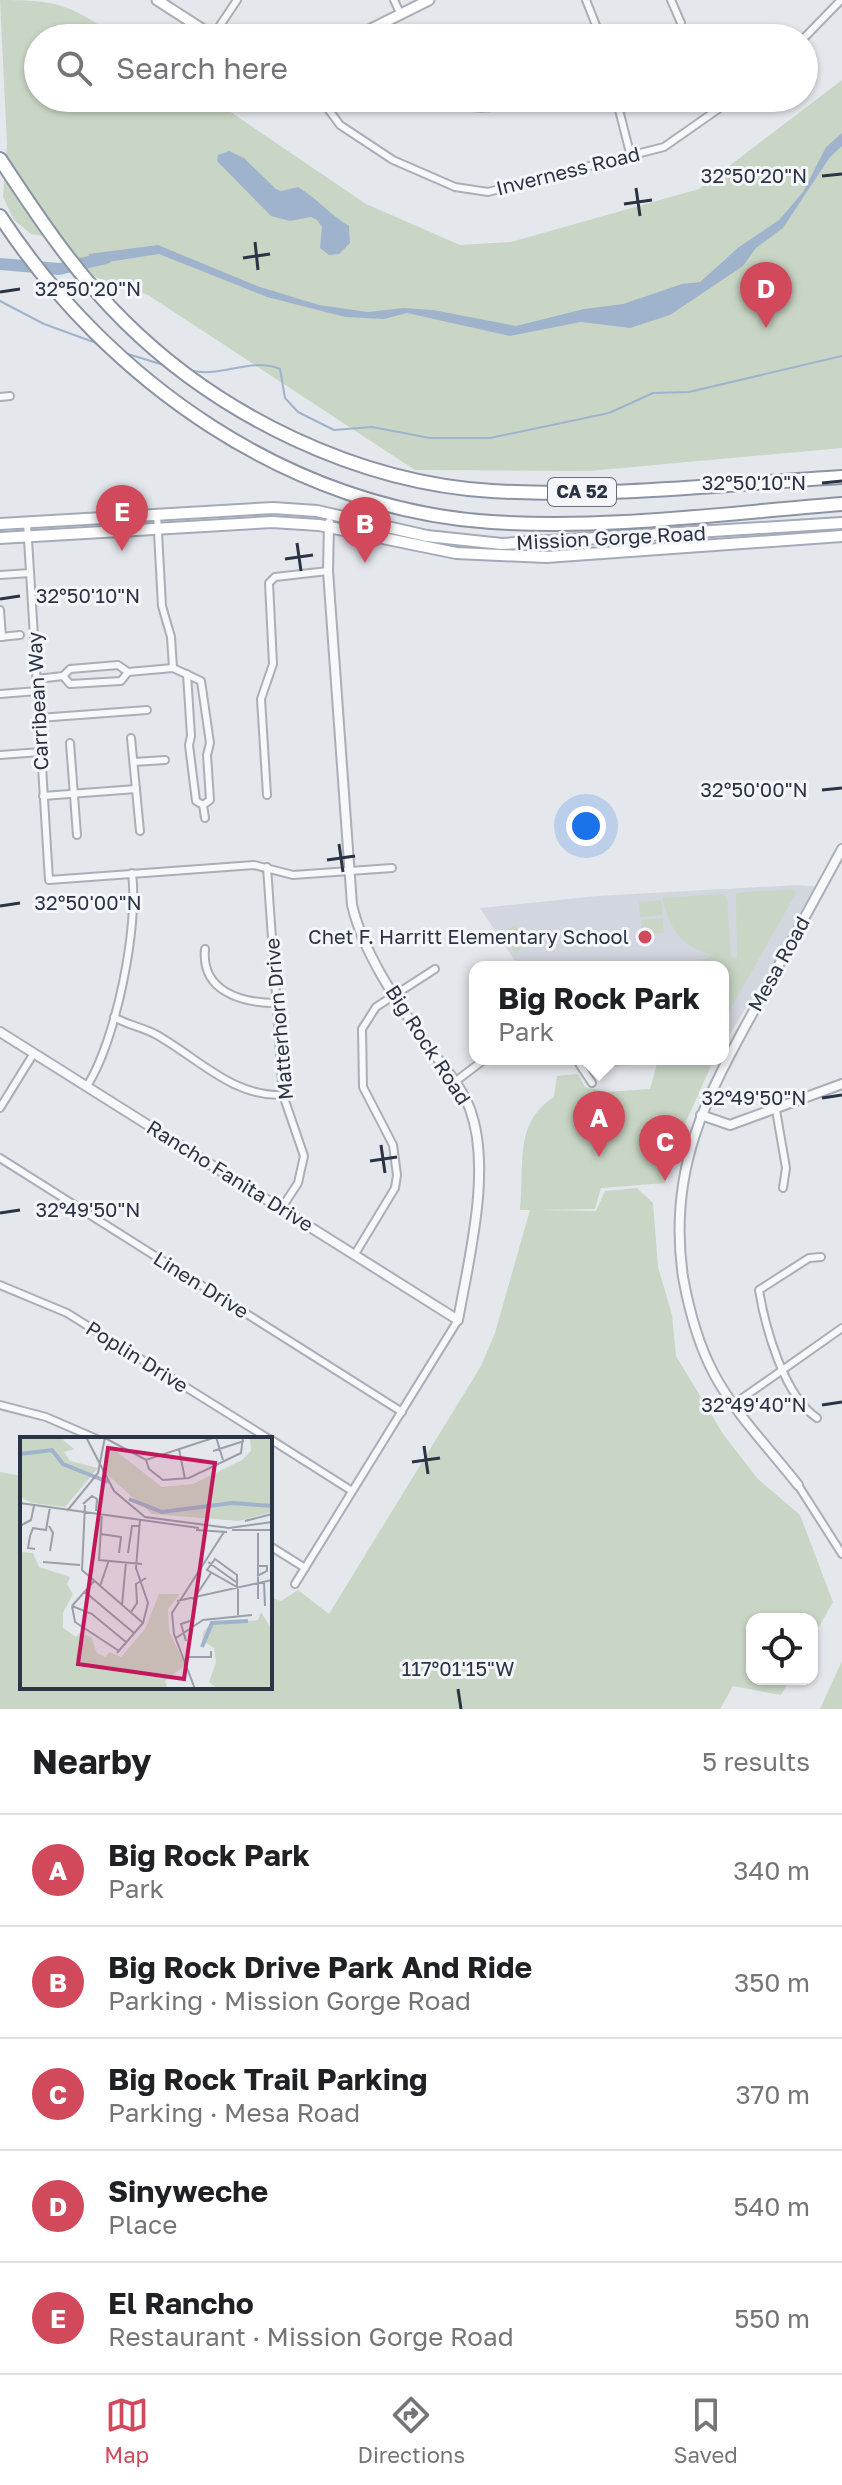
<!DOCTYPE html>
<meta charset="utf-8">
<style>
body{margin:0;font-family:"Golos Text",sans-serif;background:#f6f6f6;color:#202124}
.controls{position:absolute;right:24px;bottom:24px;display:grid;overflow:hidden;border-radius:16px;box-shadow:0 2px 6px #0004}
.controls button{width:72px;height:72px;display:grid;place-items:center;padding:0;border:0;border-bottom:2px solid #e0e0e0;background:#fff;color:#202124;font:40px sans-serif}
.you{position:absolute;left:586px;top:826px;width:28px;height:28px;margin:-20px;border:6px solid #fff;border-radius:50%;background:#1a73e8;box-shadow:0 0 0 12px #1a73e833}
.badge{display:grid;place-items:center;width:52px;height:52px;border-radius:50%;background:#d1495b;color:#fff;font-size:26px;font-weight:700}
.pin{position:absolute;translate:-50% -66px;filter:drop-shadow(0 2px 4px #0008)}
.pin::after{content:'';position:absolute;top:42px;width:28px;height:24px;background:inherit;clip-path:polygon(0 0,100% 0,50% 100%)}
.popup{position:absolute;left:469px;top:961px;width:260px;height:104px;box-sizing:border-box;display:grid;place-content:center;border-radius:16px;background:#fff;filter:drop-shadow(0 2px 6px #0005);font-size:26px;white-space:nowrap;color:#757577}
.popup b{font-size:30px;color:#202124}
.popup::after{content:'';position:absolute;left:50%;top:100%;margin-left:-16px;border:16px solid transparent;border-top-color:#fff}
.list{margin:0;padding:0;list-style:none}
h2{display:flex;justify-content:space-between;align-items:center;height:104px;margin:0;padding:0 32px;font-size:34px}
h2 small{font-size:26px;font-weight:400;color:#757577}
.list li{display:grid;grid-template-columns:52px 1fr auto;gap:24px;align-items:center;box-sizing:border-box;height:112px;padding:0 32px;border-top:2px solid #e0e0e0}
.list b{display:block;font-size:30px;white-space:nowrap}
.list p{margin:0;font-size:26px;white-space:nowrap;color:#757577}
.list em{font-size:26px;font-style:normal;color:#757577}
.icon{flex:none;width:44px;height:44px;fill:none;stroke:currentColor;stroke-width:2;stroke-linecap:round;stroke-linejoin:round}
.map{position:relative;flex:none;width:842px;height:1709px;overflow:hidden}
.search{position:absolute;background:#fff;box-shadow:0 2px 6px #0004;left:24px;right:24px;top:24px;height:88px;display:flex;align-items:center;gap:20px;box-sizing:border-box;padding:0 28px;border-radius:44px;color:#757577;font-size:30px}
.sheet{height:664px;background:#fff}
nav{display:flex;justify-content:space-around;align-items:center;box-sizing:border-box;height:112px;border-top:2px solid #e0e0e0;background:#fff;font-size:22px;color:#757577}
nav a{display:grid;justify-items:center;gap:4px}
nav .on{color:#d1495b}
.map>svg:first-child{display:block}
.built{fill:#d2d6de}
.green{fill:#c9d6c5}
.water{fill:#9fb4cc}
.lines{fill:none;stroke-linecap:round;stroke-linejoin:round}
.stream{stroke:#9fb4cc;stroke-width:2}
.river{stroke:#9fb4cc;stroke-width:12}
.minor-casing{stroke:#a9aeb7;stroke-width:10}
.tertiary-casing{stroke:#a9aeb7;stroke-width:12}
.secondary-casing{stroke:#a9aeb7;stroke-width:13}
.primary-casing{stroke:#a3abb8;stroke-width:14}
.motorway-casing{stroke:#8b94a3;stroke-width:16}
.minor{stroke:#f7f8fa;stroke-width:6}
.tertiary{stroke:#f7f8fa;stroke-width:8}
.secondary{stroke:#fff;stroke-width:9}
.primary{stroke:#fff;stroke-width:10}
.motorway{stroke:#fff;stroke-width:12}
.ticks{fill:none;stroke:#2b3445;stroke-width:3}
.poi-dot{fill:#d1495b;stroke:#f4f6f9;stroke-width:3}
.labels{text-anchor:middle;stroke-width:6;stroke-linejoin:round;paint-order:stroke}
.shield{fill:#f4f6f9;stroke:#676e7b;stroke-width:2}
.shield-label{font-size:18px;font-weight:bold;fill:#2b3445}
.street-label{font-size:20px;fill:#2b3445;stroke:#f4f6f9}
.poi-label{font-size:20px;fill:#2b3445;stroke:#f4f6f9;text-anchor:end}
.inset-river{fill:none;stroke:#9fb4cc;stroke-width:4}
.inset-road{fill:none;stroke:#9a9fa9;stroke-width:2}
.view{fill:#c2185b;fill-opacity:0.15;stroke:#c2185b;stroke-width:4}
.inset-edge{fill:none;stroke:#2b3445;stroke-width:4}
.ticks-label{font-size:20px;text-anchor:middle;fill:#2b3445;stroke:#f4f6f9;stroke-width:6;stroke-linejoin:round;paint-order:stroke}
</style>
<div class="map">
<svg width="842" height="1709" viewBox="0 0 842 1709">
<rect width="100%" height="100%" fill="#e4e7ec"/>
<!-- built -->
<g class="built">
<polygon points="797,885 821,887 723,1045 723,967 519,967 480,908 597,896"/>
<polygon points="576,1059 714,1059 584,1069"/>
</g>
<!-- green -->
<g class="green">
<path d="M0 0C59 0 70 5 119 38H38V98H210L366 204 460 245 511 242 699 189 842 80V448L589 471 415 470 148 295 95 277 55 238 31 234 14 220 3 197 7 144Z"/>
<path d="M792 889 796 893 723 1022V967H684L715 955C682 948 670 930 662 898L723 894 727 898 731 957 737 958 736 893Z"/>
<polygon points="661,900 663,915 640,917 639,902"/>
<polygon points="663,919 664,933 642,935 641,920"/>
<polygon points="515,925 527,945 515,953 502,933"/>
<path d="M714 1059 681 1133 665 1183 601 1188 595 1209 540 1210 596 1211 605 1191 637 1188 653 1203 658 1267 672 1315 676 1356 723 1434 758 1479 800 1515 833 1602 812 1639V1619H752V1679H790L781 1695 733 1686 720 1709H0V1472L22 1476V1687H270V1597L281 1601 298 1590 329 1614 481 1366 495 1333 530 1210H520C525 1166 513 1123 554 1097L557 1076 578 1074 585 1087 606 1092 650 1089 657 1064Z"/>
<polygon points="842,1661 842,1709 820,1709"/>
</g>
<!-- water -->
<g class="water">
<polygon points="842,133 842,146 830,157 783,228 756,248 743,266 670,315 630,328 581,322 510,336 407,313 384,319 345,317 267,297 159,254 95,264 88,254 158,245 257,286 319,305 368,312 403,308 433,310 516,326 584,309 623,304 682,284 700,282 739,247 779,220 803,192 826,147"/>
<path d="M229 151 244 158 276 189 281 191 298 187C317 198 330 215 349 226L350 243 339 254 329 255 320 248 322 227 317 220 311 217 290 221 271 216 217 161 218 155Z"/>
</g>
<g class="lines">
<!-- stream -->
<g class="stream">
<polyline points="0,301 44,324 99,344"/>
<polyline points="128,354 167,366"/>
<path d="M193 371C224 377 251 357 280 369L285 398 298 412 334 430 372 427 430 438H490L609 413 653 393 689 392 842 356"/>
</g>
<!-- river -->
<polyline class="river" points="0,264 59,269 106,258"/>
<!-- minor casing -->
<g class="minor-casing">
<g id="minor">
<polyline points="394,0 401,15"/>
<polyline points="586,0 601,38"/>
<polyline points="671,0 681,23"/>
<polyline points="213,36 237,0"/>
<polyline points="804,38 841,0"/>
<polyline points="320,98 340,125 393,160 455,187 488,192 664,147 734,98"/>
<path d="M447 98C475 115 500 106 530 98"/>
<polyline points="616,98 631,157"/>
<polyline points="0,397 10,396"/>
<polyline points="157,514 162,606 171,637 173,668"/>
<polyline points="27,523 49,880 254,865 293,875 392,868"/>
<polyline points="0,575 30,573"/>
<polyline points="0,610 2,637"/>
<polyline points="0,637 20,635"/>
<polyline points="187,674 191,736 189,745 196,801 203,805 205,818"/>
<polyline points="63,676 70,684 121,681 128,672"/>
<polyline points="37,679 63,676 70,669 118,665 128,672 173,668 201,681 210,743 207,755 210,800 203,805"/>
<polyline points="0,694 38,691"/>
<polyline points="39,718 147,710"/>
<polyline points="131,738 140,831"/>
<polyline points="70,743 77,835"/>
<polyline points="0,755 41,752"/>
<polyline points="134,762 165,760"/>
<polyline points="267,795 261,699 273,664 269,583 275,577 328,571"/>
<polyline points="43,796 136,789"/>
<polyline points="267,867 283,1095 304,1156 298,1183 281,1209"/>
<path d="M205 949C201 991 241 1003 276 1003"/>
<path d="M114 1017C127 1025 142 1027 155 1034 197 1057 232 1097 283 1095"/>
<polyline points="576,1059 592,1083"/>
<polyline points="456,1081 485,1059"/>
<path d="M87 1086C116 1040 139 927 132 873"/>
<polyline points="0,1108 34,1053"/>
<polyline points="776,1110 786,1168 783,1188"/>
<polyline points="0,1158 402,1412"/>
<polyline points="355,1254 395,1188 397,1175 393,1145 363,1087 362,1029 376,1007 435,969"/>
<polyline points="0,1285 67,1313 269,1439"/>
<polyline points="734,1404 842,1328"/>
<polyline points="0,1405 46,1417 97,1439"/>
<path d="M817 1418C784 1396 765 1327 759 1290L809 1258 821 1257"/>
<polyline points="270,1439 352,1491"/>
<polyline points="798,1485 842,1554"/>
<polyline points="270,1546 305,1568"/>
<polyline points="295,1584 458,1320"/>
</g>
</g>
<!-- tertiary casing -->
<g class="tertiary-casing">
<g id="tertiary">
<path d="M0 1032 458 1320C469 1258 492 1169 470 1109 459 1081 439 1063 423 1039 395 999 363 952 352 905L328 571 329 523"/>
<polyline points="701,1115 730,1125 842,1084"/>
<path d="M798 1485C770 1449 736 1415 714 1374 698 1344 689 1310 683 1277 667 1167 707 1096 758 1003 786 952 814 901 842 849"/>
</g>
</g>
<!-- secondary casing -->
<g class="secondary-casing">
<g id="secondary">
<polyline points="157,0 216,38"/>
<polyline points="353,38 429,0"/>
</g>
</g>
<!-- primary casing -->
<g class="primary-casing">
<g id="primary">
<polyline points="0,524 273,508 317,511 427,536 502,544 842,523"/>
<polyline points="0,538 272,522 319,525 456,553 546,557 842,536"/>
</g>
</g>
<!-- motorway casing -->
<g class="motorway-casing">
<g id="motorway">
<path d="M0 159C38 217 76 274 125 322 220 416 358 483 492 491 608 498 726 484 842 477"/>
<path d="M0 216C108 381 290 509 491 522 608 530 726 513 842 504"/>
</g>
</g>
<!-- minor -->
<use href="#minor" class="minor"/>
<!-- tertiary -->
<use href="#tertiary" class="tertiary"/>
<!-- secondary -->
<use href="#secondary" class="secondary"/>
<!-- primary -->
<use href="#primary" class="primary"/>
<!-- motorway -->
<use href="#motorway" class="motorway"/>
</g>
<!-- ticks -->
<path class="ticks" d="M822 176 842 174M636 188 640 216M624 204 652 200M255 242 258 270M243 258 270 254M0 292 20 289M822 483 842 481M297 543 301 571M285 559 313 555M0 599 20 596M822 790 842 788M339 844 343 872M327 860 355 856M0 906 20 903M822 1098 842 1095M381 1145 385 1173M370 1161 397 1157M0 1213 20 1210M822 1405 842 1402M424 1446 428 1474M412 1462 440 1458M458 1689 461 1709"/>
<!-- markers -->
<circle class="poi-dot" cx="645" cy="937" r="8"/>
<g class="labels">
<!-- shield labels -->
<rect class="shield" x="548" y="478" width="68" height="28" rx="6"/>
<g class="shield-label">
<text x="582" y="498">CA 52</text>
</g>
<!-- street labels -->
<g class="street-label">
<text transform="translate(568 171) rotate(-14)" y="7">Inverness Road</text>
<text transform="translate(611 538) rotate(-3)" y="7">Mission Gorge Road</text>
<text transform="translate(38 701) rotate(-93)" y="7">Carribean Way</text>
<text transform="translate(779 964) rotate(-61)" y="7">Mesa Road</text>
<text transform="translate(279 1019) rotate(-95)" y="7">Matterhorn Drive</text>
<text transform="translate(428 1045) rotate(57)" y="7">Big Rock Road</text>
<text transform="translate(230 1176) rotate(32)" y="7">Rancho Fanita Drive</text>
<text transform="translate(201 1285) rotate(32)" y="7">Linen Drive</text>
<text transform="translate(137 1357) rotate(32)" y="7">Poplin Drive</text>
</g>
<!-- poi labels -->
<g class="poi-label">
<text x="629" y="944">Chet F. Harritt Elementary School</text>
</g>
</g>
<!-- overview -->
<g transform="translate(20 1437)">
<rect width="252" height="252" fill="#e4e7ec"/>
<path d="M0 0H46L43 3 54 12 44 15 50 24 78 31 45 70 12 66 0 60ZM230 0H252V75L219 84 132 77 85 36 87 7 142 50 173 47 222 23 231 14ZM0 115 13 116 19 130 50 140 47 147 53 157 43 176V191L56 200 59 196 71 200 77 216 85 220 90 215 101 220 125 192 139 157H160L148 172 149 194 165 228 145 244 148 252H0ZM241 175 252 193V252H198L189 245 196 225 194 211 182 203 184 194 191 187 238 183Z" fill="#c9d6c5"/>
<path class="inset-river" d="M0 17 32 13 43 27 88 45M109 62 142 75 212 66 252 69M182 210 192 186 228 184"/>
<path class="inset-road" d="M66 0 94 54 125 80 209 91 252 85M196 0 203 23M85 1 126 23 196 0M159 12 165 42M193 14 224 4M126 23 129 32 143 43 169 41 221 16 223 0M0 66 179 91M63 67 72 59 77 62 76 74M65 68 62 133 123 186M47 74 78 36 85 0M82 77 79 123 122 127M225 84 252 77M0 89 11 83 14 69M29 89 33 96 30 114M176 93 207 95M212 93H252M238 96V162M81 97 101 100 99 116M15 112 8 111 10 99 13 91 26 93 30 70M108 116 112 89H119M195 122 217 138V150L187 133ZM23 125 60 128M188 125 216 145M237 139 247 134V129H237M244 145 245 169M80 149 89 123M218 152V178M65 155 114 196M173 163 191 136M157 164 252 143M102 168 106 125M52 169 55 185 99 214M52 169 72 177 106 205M52 169 74 144M111 175 117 166 116 147 126 141M156 201 183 183 232 178M166 204 161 187 170 184M97 216 123 186 128 166 116 131 120 82M166 220H191V214M175 252 154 197 152 176 204 95"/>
<path class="view" d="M88 11 195 26 164 242 58 227Z"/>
<rect width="252" height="252" class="inset-edge"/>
</g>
<g class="ticks-label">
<text x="754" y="183">32°50'20"N</text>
<text x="88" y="296">32°50'20"N</text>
<text x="754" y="490">32°50'10"N</text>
<text x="88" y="603">32°50'10"N</text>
<text x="754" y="797">32°50'00"N</text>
<text x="88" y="910">32°50'00"N</text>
<text x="754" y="1105">32°49'50"N</text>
<text x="88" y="1217">32°49'50"N</text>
<text x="754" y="1412">32°49'40"N</text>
<text x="458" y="1676">117°01'15"W</text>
</g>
</svg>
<div class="controls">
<button><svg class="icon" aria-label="locate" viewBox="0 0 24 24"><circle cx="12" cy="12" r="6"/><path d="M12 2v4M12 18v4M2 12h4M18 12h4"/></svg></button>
</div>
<div class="you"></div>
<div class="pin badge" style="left:599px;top:1157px">A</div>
<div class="popup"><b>Big Rock Park</b>Park</div>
<div class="pin badge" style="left:365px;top:563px">B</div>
<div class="pin badge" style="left:665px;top:1181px">C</div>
<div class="pin badge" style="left:766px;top:328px">D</div>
<div class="pin badge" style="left:122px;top:551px">E</div>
<div class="search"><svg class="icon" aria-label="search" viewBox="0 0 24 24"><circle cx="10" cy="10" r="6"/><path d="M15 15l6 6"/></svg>Search here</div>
</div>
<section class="sheet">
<h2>Nearby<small>5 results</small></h2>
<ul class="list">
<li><span class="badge">A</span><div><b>Big Rock Park</b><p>Park</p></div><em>340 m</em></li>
<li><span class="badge">B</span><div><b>Big Rock Drive Park And Ride</b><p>Parking · Mission Gorge Road</p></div><em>350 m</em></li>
<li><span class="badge">C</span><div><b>Big Rock Trail Parking</b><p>Parking · Mesa Road</p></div><em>370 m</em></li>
<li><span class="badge">D</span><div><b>Sinyweche</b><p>Place</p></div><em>540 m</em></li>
<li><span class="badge">E</span><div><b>El Rancho</b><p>Restaurant · Mission Gorge Road</p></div><em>550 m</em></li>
</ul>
</section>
<nav>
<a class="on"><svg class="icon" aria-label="map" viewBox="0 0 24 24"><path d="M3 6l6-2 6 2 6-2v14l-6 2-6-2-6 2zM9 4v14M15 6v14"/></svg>Map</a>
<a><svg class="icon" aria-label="directions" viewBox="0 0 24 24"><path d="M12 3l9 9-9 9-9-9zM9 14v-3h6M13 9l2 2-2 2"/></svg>Directions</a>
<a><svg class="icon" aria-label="saved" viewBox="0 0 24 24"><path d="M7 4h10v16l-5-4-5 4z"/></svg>Saved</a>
</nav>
